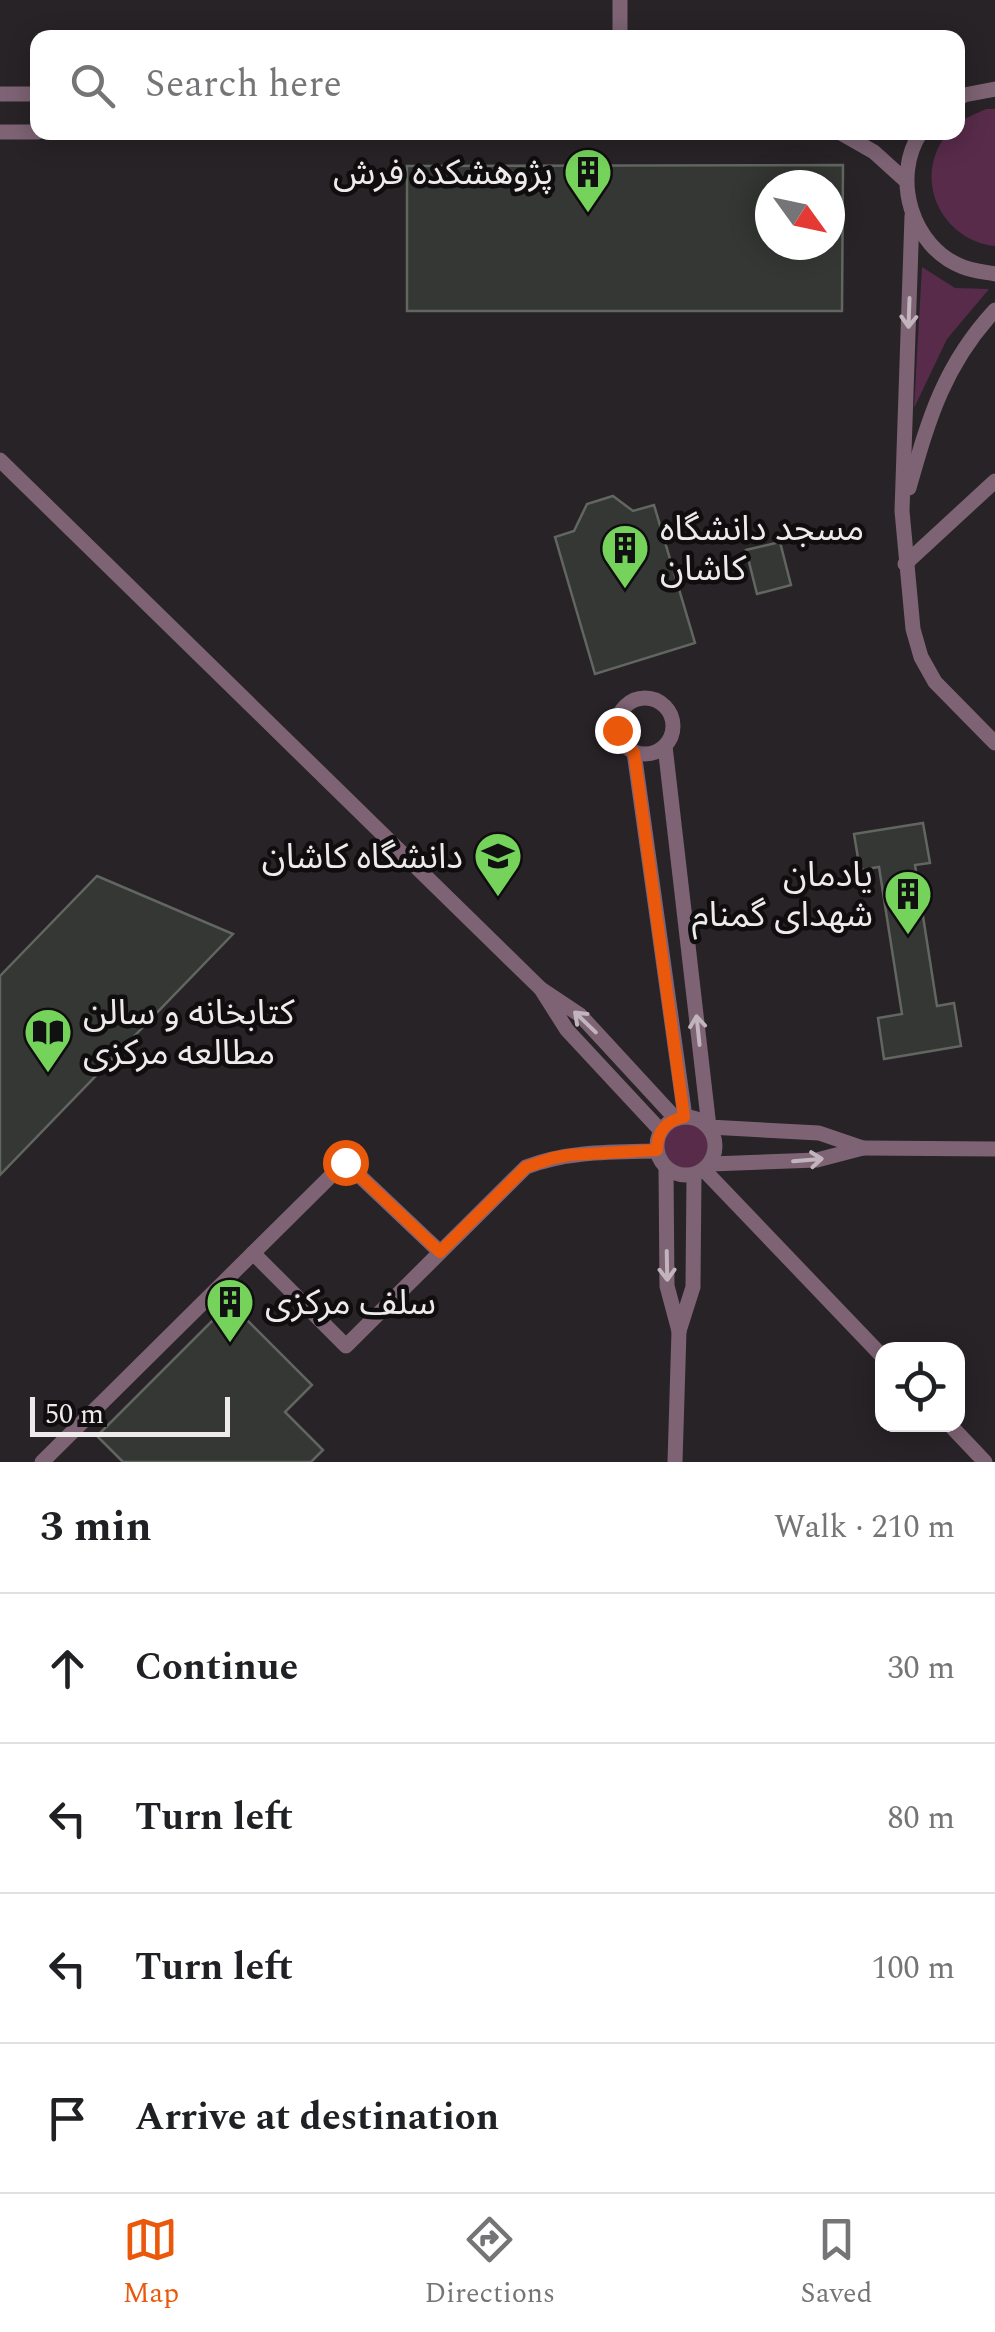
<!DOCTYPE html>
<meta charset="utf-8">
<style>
body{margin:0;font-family:Spectral,"Noto Sans Arabic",serif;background:#f2f2f2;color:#202124}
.controls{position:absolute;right:30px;bottom:30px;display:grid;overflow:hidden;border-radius:20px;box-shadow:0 5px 25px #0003}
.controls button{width:90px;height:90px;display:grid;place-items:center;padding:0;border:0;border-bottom:2px solid #e0e0e0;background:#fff;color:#202124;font:50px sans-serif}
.compass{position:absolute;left:755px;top:170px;width:90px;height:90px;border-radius:50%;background:#fff;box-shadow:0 5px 25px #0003;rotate:123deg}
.scale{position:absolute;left:30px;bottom:25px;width:200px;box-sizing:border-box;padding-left:10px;border:5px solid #eeeaec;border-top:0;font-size:28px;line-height:35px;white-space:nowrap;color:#eeeaec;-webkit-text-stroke:8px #0f0d0e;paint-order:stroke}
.stop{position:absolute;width:30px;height:30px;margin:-22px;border:8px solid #ea580c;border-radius:50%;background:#fff}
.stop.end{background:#ea580c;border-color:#fff;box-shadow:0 2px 10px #0008}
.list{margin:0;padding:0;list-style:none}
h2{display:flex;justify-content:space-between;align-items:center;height:130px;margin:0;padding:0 40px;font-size:42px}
h2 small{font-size:32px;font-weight:400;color:#757577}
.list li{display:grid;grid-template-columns:65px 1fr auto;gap:30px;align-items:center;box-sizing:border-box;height:150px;padding:0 40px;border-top:2px solid #e0e0e0}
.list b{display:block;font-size:38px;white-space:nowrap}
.list em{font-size:32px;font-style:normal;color:#757577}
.icon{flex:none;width:55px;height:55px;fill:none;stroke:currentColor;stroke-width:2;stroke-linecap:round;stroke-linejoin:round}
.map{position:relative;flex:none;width:995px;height:1462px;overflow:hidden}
.search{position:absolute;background:#fff;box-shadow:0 5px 25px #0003;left:30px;right:30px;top:30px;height:110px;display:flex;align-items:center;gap:25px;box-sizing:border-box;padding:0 35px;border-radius:20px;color:#757577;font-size:38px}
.sheet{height:730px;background:#fff}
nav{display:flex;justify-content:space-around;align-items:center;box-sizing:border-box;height:140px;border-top:2px solid #e0e0e0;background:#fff;font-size:28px;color:#757577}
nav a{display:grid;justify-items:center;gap:5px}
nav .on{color:#ea580c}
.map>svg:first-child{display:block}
.green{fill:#582b4a}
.building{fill:#343733;stroke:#626661;stroke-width:2.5;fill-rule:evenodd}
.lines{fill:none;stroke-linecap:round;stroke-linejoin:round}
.lane{stroke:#7d6374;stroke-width:15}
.oneway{stroke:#c1b4bc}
.route{stroke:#ea580c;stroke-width:12}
.labels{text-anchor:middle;stroke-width:9;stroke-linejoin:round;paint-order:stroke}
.poi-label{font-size:35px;fill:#eeeaec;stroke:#0f0d0e;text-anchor:end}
</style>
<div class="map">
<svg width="995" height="1462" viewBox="0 0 995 1462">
<rect width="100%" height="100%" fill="#282326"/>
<!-- green -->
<g class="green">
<path d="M986 109H995V246C952 242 921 198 935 156 937 149 942 141 946 134L958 132V124L964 119Z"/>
<polygon points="922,267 955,288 989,289 947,339 914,408"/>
<circle cx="686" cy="1146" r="22"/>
</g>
<!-- building -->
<g class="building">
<path d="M843 165 842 311H407V166ZM770 185H830V245H770Z"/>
<polygon points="613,496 633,511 654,505 695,643 595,674 555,537 574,531 587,504"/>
<polygon points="780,542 791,585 757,594 746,550"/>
<polygon points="923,823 930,863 915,865 937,1006 954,1003 961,1046 884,1059 878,1018 902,1014 879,867 860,870 854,834"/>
<polygon points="97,876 233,934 0,1175 0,976"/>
<polygon points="230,1303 312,1385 285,1412 323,1450 311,1462 123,1462 97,1436"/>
</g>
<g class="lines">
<!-- lane -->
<g class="lane">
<polyline points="620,0 620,38"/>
<polyline points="0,94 38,94"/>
<polyline points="958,99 964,95 995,89"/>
<polyline points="0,132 38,132"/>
<polyline points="839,132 874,152 906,181"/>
<path d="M921 132C891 177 911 247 963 267 973 271 985 272 995 274"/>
<polyline points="912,216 902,511 913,629 921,657 935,682 995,743"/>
<polyline points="0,460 541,989"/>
<path d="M909 488C929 418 944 365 995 310"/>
<polyline points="905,564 995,481"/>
<circle cx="645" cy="726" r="28"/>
<polyline points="665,746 709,1127 819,1133 863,1148 817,1160 711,1164"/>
<polyline points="634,752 685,1117"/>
<circle cx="686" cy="1146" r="29"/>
<polyline points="661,1131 567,1030 541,989 580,1015 676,1119"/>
<polyline points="863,1148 995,1149"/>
<polyline points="666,1168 667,1286 679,1331 693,1287 694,1175"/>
<polyline points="704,1170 882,1356"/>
<path d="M253 1253 346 1346 526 1167C568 1151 612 1152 657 1151"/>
<polyline points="949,1424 985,1462"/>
<polyline points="42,1462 345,1162 440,1252"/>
<polyline points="675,1462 679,1331"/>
</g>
</g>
<!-- one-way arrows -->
<defs><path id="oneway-shaft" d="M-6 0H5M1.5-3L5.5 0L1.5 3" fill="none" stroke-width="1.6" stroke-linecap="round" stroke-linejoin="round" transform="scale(2.5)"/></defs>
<g class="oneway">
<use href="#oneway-shaft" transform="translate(909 313) rotate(92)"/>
<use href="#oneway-shaft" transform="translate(585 1022) rotate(-136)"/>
<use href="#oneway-shaft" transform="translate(698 1030) rotate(-96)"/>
<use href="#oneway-shaft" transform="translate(808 1160) rotate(-5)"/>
<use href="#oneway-shaft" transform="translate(667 1266) rotate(89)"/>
</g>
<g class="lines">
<!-- route -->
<path class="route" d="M345 1162 440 1252 526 1167 553 1158 569 1155 657 1150C657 1131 666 1121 684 1117L634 752 620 740 617 730"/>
</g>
<!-- icons -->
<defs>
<g id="building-pin" transform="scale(2.5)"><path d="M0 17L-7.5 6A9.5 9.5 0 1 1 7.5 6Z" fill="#75d25a" stroke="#0f0d0e"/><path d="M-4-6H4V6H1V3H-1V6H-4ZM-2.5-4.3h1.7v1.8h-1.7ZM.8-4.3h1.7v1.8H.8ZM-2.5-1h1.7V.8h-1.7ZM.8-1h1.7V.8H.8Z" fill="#111"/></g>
<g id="university-pin" transform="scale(2.5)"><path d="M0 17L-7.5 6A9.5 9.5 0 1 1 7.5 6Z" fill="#75d25a" stroke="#0f0d0e"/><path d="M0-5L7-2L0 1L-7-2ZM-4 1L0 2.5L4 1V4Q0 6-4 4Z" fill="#111"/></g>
<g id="library-pin" transform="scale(2.5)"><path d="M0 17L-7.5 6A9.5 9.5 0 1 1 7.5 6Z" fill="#75d25a" stroke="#0f0d0e"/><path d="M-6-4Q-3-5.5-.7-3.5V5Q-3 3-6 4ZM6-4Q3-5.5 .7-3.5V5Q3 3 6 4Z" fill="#111"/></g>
</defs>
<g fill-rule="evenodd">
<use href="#building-pin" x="588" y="172"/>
<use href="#building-pin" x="625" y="548"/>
<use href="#university-pin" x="498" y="856"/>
<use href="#building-pin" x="908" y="894"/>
<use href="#library-pin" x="48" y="1032"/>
<use href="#building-pin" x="230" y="1302"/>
</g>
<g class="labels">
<!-- poi labels -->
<g class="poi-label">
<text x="553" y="184">پژوهشکده فرش</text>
<text x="660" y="540" text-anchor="start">مسجد دانشگاه<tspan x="660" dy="40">کاشان</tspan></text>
<text x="463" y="868">دانشگاه کاشان</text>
<text x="873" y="886">یادمان<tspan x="873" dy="40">شهدای گمنام</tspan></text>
<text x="83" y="1024" text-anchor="start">کتابخانه و سالن<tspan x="83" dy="40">مطالعه مرکزی</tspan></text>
<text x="265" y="1314" text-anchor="start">سلف مرکزی</text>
</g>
</g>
</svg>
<div class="controls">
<button><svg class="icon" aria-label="locate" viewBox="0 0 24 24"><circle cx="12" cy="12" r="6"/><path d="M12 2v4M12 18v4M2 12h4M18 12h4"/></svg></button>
</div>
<svg class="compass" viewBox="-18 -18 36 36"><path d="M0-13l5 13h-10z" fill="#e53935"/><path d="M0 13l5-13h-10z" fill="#757577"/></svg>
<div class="scale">50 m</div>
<div class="stop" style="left:345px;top:1162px"></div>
<div class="stop end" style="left:617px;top:730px"></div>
<div class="search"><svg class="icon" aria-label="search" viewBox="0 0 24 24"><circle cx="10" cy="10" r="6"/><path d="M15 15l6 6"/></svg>Search here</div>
</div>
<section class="sheet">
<h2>3 min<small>Walk · 210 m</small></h2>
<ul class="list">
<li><svg class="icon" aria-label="ahead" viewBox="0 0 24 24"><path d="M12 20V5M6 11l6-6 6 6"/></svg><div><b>Continue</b></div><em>30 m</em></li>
<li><svg class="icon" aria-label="left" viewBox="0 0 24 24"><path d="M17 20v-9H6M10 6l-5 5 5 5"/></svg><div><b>Turn left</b></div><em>80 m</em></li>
<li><svg class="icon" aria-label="left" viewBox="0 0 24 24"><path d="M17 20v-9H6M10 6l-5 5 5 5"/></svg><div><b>Turn left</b></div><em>100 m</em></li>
<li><svg class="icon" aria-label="arrive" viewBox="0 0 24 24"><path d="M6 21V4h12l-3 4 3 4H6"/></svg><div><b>Arrive at destination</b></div></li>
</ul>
</section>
<nav>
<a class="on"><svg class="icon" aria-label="map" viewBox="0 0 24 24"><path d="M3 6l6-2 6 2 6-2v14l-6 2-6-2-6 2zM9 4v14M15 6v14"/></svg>Map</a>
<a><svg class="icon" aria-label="directions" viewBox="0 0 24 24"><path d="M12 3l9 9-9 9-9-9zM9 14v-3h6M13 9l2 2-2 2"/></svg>Directions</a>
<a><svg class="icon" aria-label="saved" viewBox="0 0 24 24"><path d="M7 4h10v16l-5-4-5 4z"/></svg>Saved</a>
</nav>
